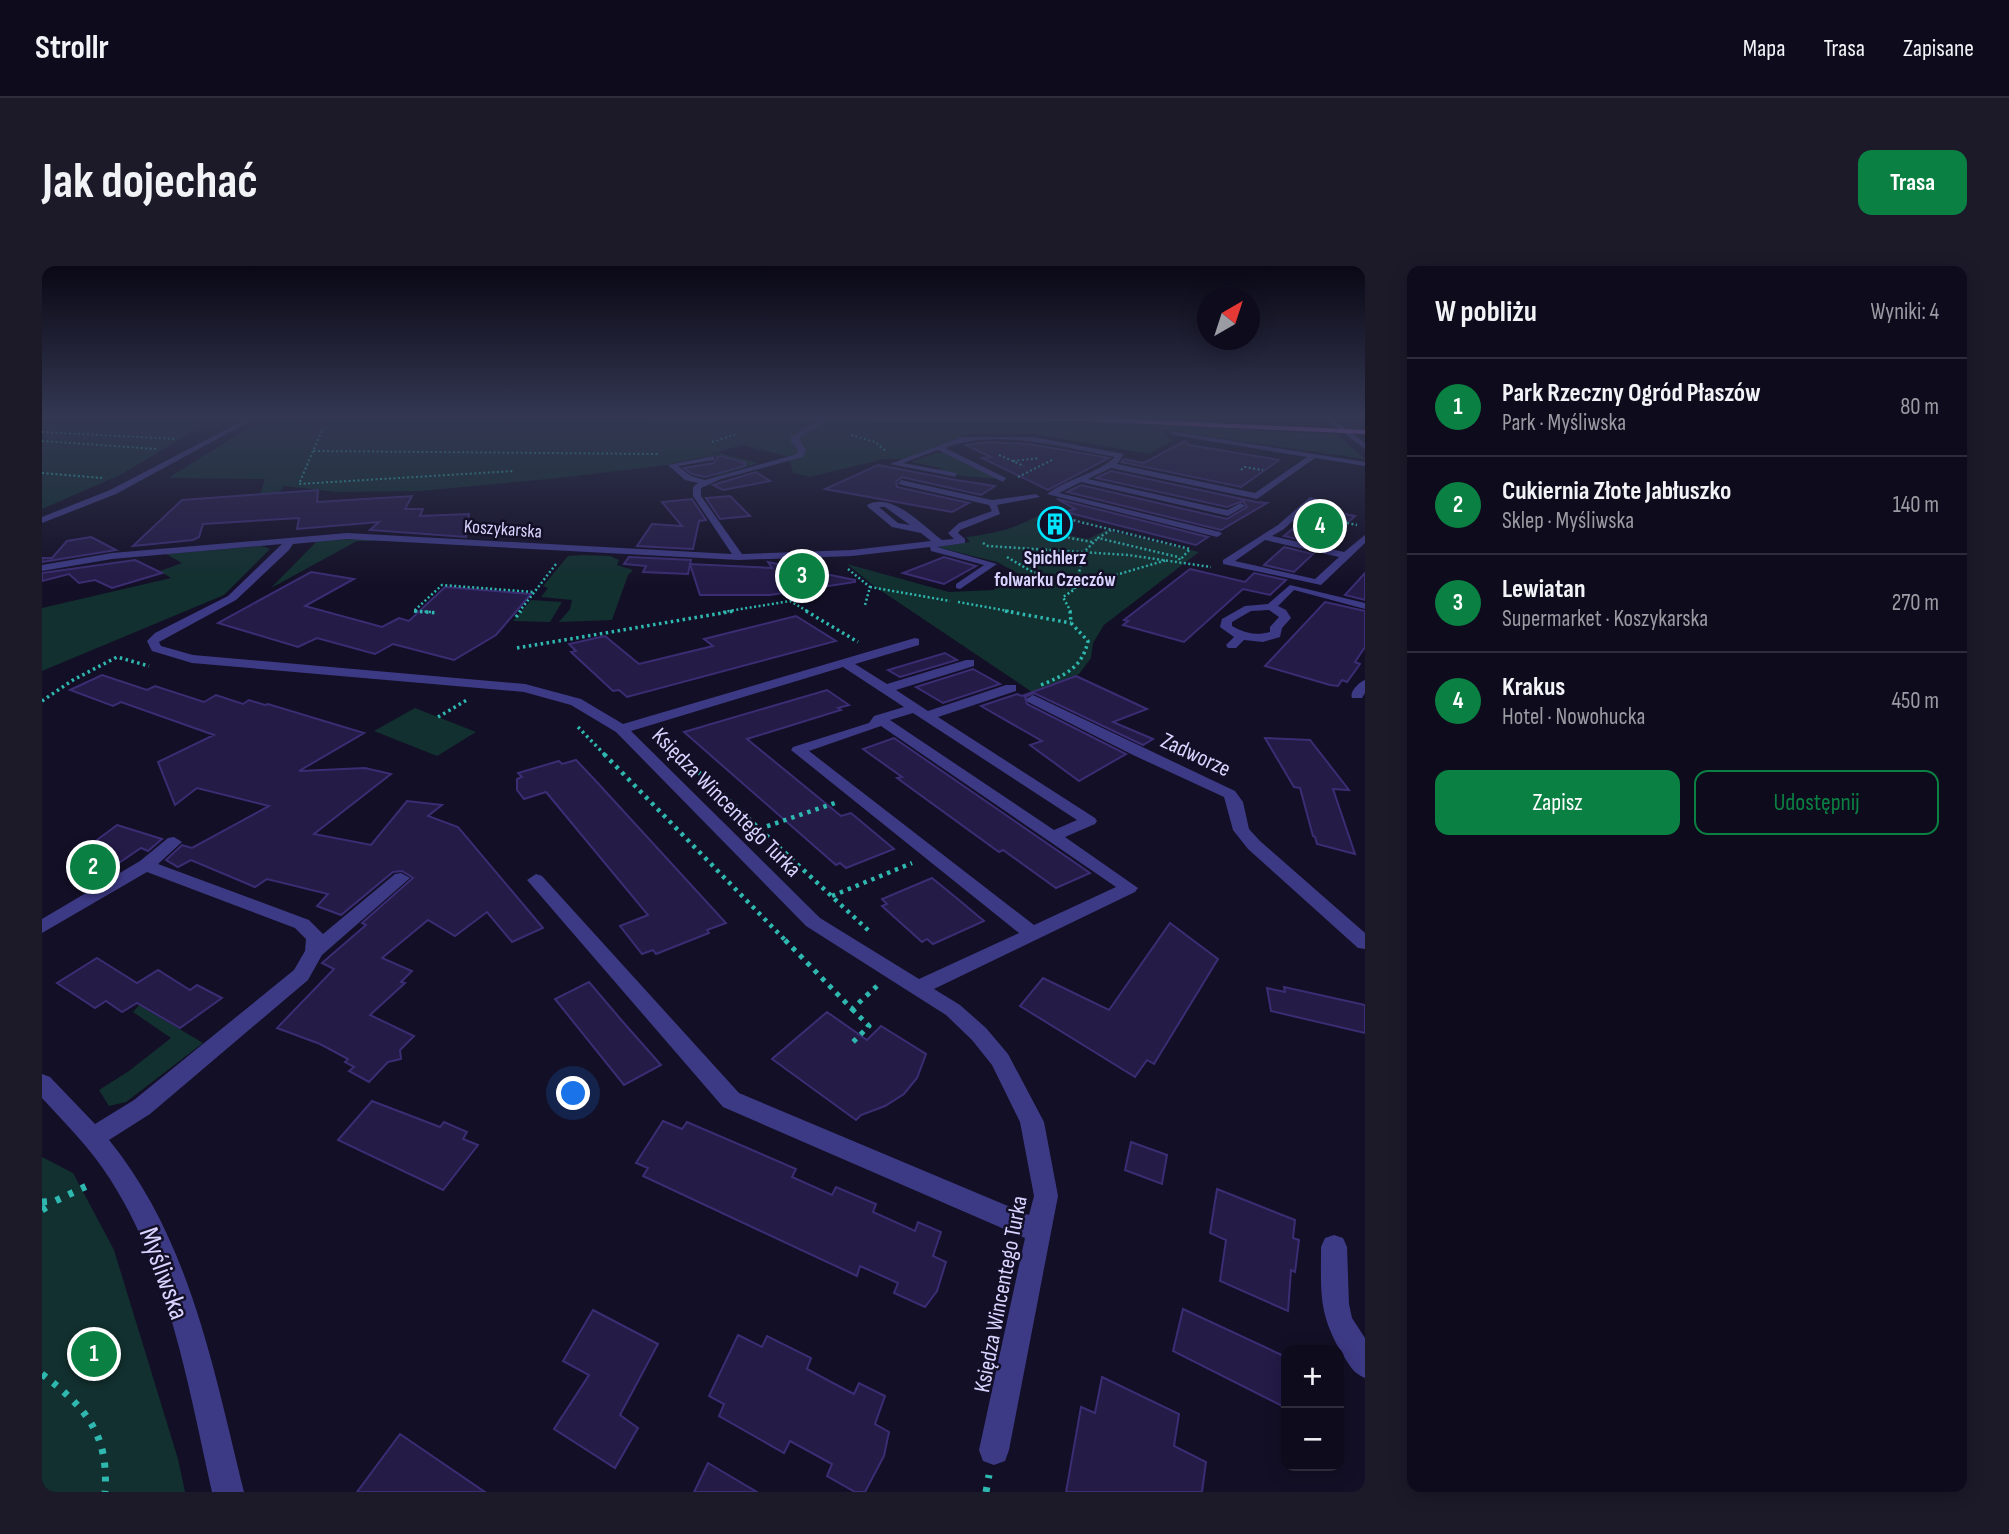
<!DOCTYPE html>
<html lang="pl">
<meta charset="utf-8">
<style>
body{margin:0;font-family:"Sofia Sans Condensed",sans-serif;background:#1c1929;color:#f1f3f6}
.controls{position:absolute;right:21px;bottom:21px;display:grid;overflow:hidden;border-radius:14px;box-shadow:0 4px 18px #0003}
.controls button{width:63px;height:63px;display:grid;place-items:center;padding:0;border:0;border-bottom:2px solid #2e2b3b;background:#0e0b1c;color:#f1f3f6;font:35px sans-serif}
.compass{position:absolute;left:1155px;top:21px;width:63px;height:63px;border-radius:50%;background:#0e0b1c;box-shadow:0 4px 18px #0003;rotate:39deg}
.you{position:absolute;left:532px;top:828px;width:24px;height:24px;margin:-18px;border:5px solid #fff;border-radius:50%;background:#1a73e8;box-shadow:0 0 0 10px #1a73e833}
.badge{display:grid;place-items:center;width:46px;height:46px;border-radius:50%;background:#0b8043;color:#fff;font-size:23px;font-weight:700}
.pin{position:absolute;translate:-50% -50%;border:4px solid #fff;box-shadow:0 2px 7px #0006}
.list{margin:0;padding:0;list-style:none}
h2{display:flex;justify-content:space-between;align-items:center;height:91px;margin:0;padding:0 28px;font-size:30px}
h2 small{font-size:23px;font-weight:400;color:#9b9ba3}
.list li{display:grid;grid-template-columns:46px 1fr auto;gap:21px;align-items:center;box-sizing:border-box;height:98px;padding:0 28px;border-top:2px solid #2e2b3b}
.list b{display:block;font-size:26px;white-space:nowrap}
.list p{margin:0;font-size:23px;white-space:nowrap;color:#9b9ba3}
.list em{font-size:23px;font-style:normal;color:#9b9ba3}
.actions{display:flex;gap:14px;padding:21px 28px}
.actions a{flex:1;padding:16px 0;border:2px solid #0b8043;border-radius:14px;text-align:center;font-size:24px;color:#0b8043}
.actions .main{background:#0b8043;color:#fff}
.map{position:relative;flex:none;width:1323px;height:1226px;overflow:hidden;border-radius:14px}
header{display:flex;align-items:center;gap:42px;box-sizing:border-box;height:98px;padding:0 35px;background:#0e0b1c;border-bottom:2px solid #2e2b3b}
header strong{font-size:33px}
nav{display:flex;gap:38px;margin-inline-start:auto;font-size:24px}
.intro{display:flex;align-items:center;justify-content:space-between;box-sizing:border-box;height:168px;padding:0 42px}
h1{margin:0;font-size:49px}
.button{padding:18px 32px;border-radius:14px;background:#0b8043;color:#fff;font-size:24px;font-weight:700}
main{display:flex;gap:42px;padding:0 42px}
aside{flex:1;background:#0e0b1c;border-radius:14px;box-shadow:0 4px 18px #0003}
.map>svg:first-child{display:block}
.green{fill:#12302f}
.building{fill:#241b47;stroke:#3b2d73;stroke-width:2}
.lines{fill:none;stroke-linecap:round;stroke-linejoin:round}
.path-far5{stroke:#2fb8b0;stroke-width:2;stroke-dasharray:2 2.5;stroke-linecap:butt}
.path-far4{stroke:#2fb8b0;stroke-width:2.5;stroke-dasharray:2 2.5;stroke-linecap:butt}
.path-far3{stroke:#2fb8b0;stroke-width:3.5;stroke-dasharray:2.5 3.5;stroke-linecap:butt}
.path-far2{stroke:#2fb8b0;stroke-width:4.5;stroke-dasharray:3.5 5;stroke-linecap:butt}
.path-far1{stroke:#2fb8b0;stroke-width:5;stroke-dasharray:4.5 6;stroke-linecap:butt}
.path{stroke:#2fb8b0;stroke-width:7;stroke-dasharray:5 9;stroke-linecap:butt}
.minor{fill:#3d3a85;fill-rule:evenodd}
.major{fill:#c25bff;fill-rule:evenodd}
.labels{text-anchor:middle;stroke-width:5;stroke-linejoin:round;paint-order:stroke}
.far-street-label{font-size:19px;fill:#d9d4ff;stroke:#130f26}
.far-poi-label{font-size:19px;font-weight:bold;fill:#d9d4ff;stroke:#130f26}
.street-label{font-size:23px;fill:#d9d4ff;stroke:#130f26}
.near-street-label{font-size:28px;fill:#d9d4ff;stroke:#130f26}
</style>
<header>
<strong>Strollr</strong>
<nav><a>Mapa</a><a>Trasa</a><a>Zapisane</a></nav>
</header>
<div class="intro"><h1>Jak dojechać</h1><a class="button">Trasa</a></div>
<main>
<div class="map">
<svg width="1323" height="1226" viewBox="0 0 1323 1226">
<rect width="100%" height="100%" fill="#130f26"/>
<!-- green -->
<g class="green">
<polygon points="0,152 150,153 160,160 78,209 0,243"/>
<polygon points="480,153 755,156 760,153 1030,155 1290,168 1295,169 1323,193 1120,164 1130,175 1107,188 993,168 928,168 864,193 842,193 768,211 751,207 747,191 700,179 665,189 677,187 716,197 675,210 668,208 706,198 679,189 660,191 624,199 518,212 379,225 295,226 242,220 234,231 218,228 223,213 126,212 208,161 241,154 261,154 260,158 268,156 277,161 282,160 280,155"/>
<polygon points="894,187 905,187 956,213 912,209 897,204 899,202 869,196"/>
<path d="M999 248 1009 250 992 257 1017 265 1015 267 1046 273 1064 264 1157 286 1062 359 1051 377 1049 392 1037 408 990 426 832 320 805 298 907 326 951 324 975 307 955 296 895 281 928 276 924 271C952 268 975 262 999 248Z"/>
<polygon points="319,273 340,275 315,275 229,322 276,274"/>
<polygon points="220,280 228,283 182,329 0,405 0,342 129,312 118,305 140,297 124,288"/>
<polygon points="541,289 568,290 577,294 575,299 591,304 586,309 570,354 517,356 528,343 530,334 499,331 506,322 501,320 526,290"/>
<polygon points="489,334 520,336 508,356 471,355"/>
<polygon points="373,442 434,466 395,490 332,465"/>
<polygon points="97,739 161,777 84,836 67,840 57,824 87,805 129,772 91,746"/>
<polygon points="0,891 31,907 72,984 136,1193 143,1226 0,1226"/>
</g>
<!-- building -->
<g class="building">
<polygon points="1143,175 1147,179 1237,194 1199,221 1079,196 1082,193 1102,197"/>
<polygon points="944,176 987,178 1067,192 1006,224 940,192 949,191 924,179"/>
<polygon points="679,190 703,197 703,200 663,211 650,208 642,202 672,197 675,191"/>
<polygon points="836,199 914,214 953,220 939,229 860,211 854,216 855,221 927,237 910,246 783,223"/>
<polygon points="1069,205 1214,236 1225,237 1179,264 1025,226 1039,219 1185,253 1205,241 1201,235 1185,241 1054,212"/>
<polygon points="714,206 728,215 681,224 671,219"/>
<polygon points="276,224 275,236 370,230 363,243 381,243 378,250 427,248 424,271 328,264 337,256 255,263 257,252 161,258 157,271 151,274 91,280 140,234"/>
<polygon points="688,230 708,250 678,253 664,232"/>
<polygon points="650,233 664,254 657,255 651,283 595,280 610,258 640,260 620,236"/>
<polygon points="1015,233 1166,271 1154,279 1023,246 1033,243"/>
<polygon points="1275,242 1313,250 1281,279 1242,270"/>
<polygon points="49,271 74,284 0,296 0,292 10,292 25,275"/>
<polygon points="1242,281 1271,288 1252,306 1222,299"/>
<polygon points="587,291 649,294 646,308 601,306 604,300 582,298"/>
<polygon points="902,291 934,300 902,318 861,307"/>
<polygon points="93,294 120,307 70,322 53,314 37,317 27,308 0,315 0,307"/>
<polygon points="726,296 813,314 813,316 728,329 658,329 648,298 730,302"/>
<polygon points="1148,303 1203,316 1212,307 1244,314 1228,329 1201,323 1142,376 1081,359 1086,355 1082,354"/>
<polygon points="269,306 312,313 263,340 340,361 357,352 367,355 403,321 489,328 454,369 412,394 351,378 333,388 275,372 256,381 176,357"/>
<polygon points="1323,307 1323,334 1303,329"/>
<polygon points="1283,336 1323,345 1323,381 1313,396 1318,398 1305,416 1300,414 1296,420 1288,419 1223,400"/>
<polygon points="754,350 794,375 585,431 577,424 571,425 529,386 534,385 527,378 563,370 597,398 671,380 662,373"/>
<polygon points="903,387 915,394 858,411 846,404"/>
<polygon points="931,403 958,418 901,437 874,421"/>
<polygon points="60,409 105,424 113,420 162,436 174,429 201,438 207,434 223,439 226,438 322,467 257,505 323,502 349,508 272,568 329,579 365,535 400,539 386,550 416,561 501,662 470,676 445,646 413,670 386,654 340,692 370,705 359,716 363,717 328,749 372,770 358,784 359,793 346,796 327,816 307,805 312,801 303,796 306,793 278,778 235,762 292,703 280,697 324,659 320,657 371,612 360,605 351,606 299,649 275,640 286,628 225,613 213,621 149,594 136,601 124,594 140,579 150,582 227,540 155,522 133,539 116,496 172,469 79,436 71,440 28,424"/>
<polygon points="1034,410 1105,443 1071,456 1111,473 1101,479 992,427 983,431 985,438 1084,488 1037,515 988,479 1000,475 939,440 975,428 980,430"/>
<polygon points="785,424 807,439 796,442 799,444 705,473 799,550 809,547 852,583 804,602 798,597 794,599 642,466"/>
<polygon points="852,472 1048,607 1014,622 961,584 957,586 855,512 860,511 821,483"/>
<polygon points="1223,472 1268,474 1307,524 1291,523 1313,588 1275,578 1273,571 1271,570 1258,522 1252,521"/>
<polygon points="534,494 553,514 684,657 665,664 667,667 614,688 611,684 600,688 578,660 606,649 504,526 482,533 475,524 475,513 480,511 476,507 517,495 520,498"/>
<polygon points="75,559 120,573 106,585 99,582 71,601 35,589"/>
<polygon points="890,612 917,634 942,655 891,678 885,673 880,676 840,640 845,638 840,633"/>
<polygon points="1128,657 1176,693 1112,798 1105,794 1093,811 978,740 1001,712 1067,744"/>
<polygon points="55,692 95,717 116,704 148,724 155,719 180,732 138,762 95,737 80,746 64,735 53,742 15,717"/>
<polygon points="547,716 581,756 619,799 582,819 513,733"/>
<polygon points="1242,721 1323,739 1323,767 1229,745 1225,722 1243,726"/>
<polygon points="785,746 825,774 839,760 884,788 875,812 862,828 843,840 819,849 814,854 730,793"/>
<polygon points="330,835 398,861 402,856 425,866 421,873 436,879 401,924 296,874"/>
<polygon points="621,855 640,863 645,856 754,903 750,911 790,929 794,921 834,938 831,946 873,965 876,956 899,966 891,990 904,996 895,1025 883,1041 852,1027 856,1017 818,1000 815,1010 601,910 606,902 594,897"/>
<polygon points="1089,876 1125,889 1120,918 1083,904"/>
<polygon points="1175,923 1253,954 1251,972 1257,974 1253,1006 1249,1004 1246,1045 1178,1015 1184,974 1168,967"/>
<polygon points="1141,1043 1244,1091 1244,1142 1131,1085"/>
<polygon points="551,1044 616,1078 578,1149 596,1162 573,1202 512,1163 547,1109 521,1095"/>
<polygon points="696,1069 720,1081 725,1070 769,1092 765,1103 789,1116 812,1128 817,1117 843,1130 833,1158 847,1166 842,1190 823,1226 813,1226 785,1210 790,1198 748,1175 742,1187 677,1150 682,1138 667,1130"/>
<polygon points="1060,1111 1137,1148 1132,1180 1164,1196 1160,1226 1024,1226 1039,1141 1053,1147"/>
<polygon points="358,1168 443,1226 315,1226"/>
<polygon points="666,1197 715,1226 652,1226"/>
</g>
<g class="lines">
<!-- path-far5 -->
<g class="path-far5">
<polyline points="280,165 271,185 618,188"/>
<polyline points="0,166 135,173"/>
<polyline points="809,169 833,176 844,185"/>
<polyline points="0,175 114,183"/>
<polyline points="670,176 695,168"/>
<polyline points="271,185 257,218 472,205"/>
<polyline points="957,189 982,200"/>
<polyline points="971,195 997,192"/>
<polyline points="1199,204 1202,201 1221,204"/>
<polyline points="0,207 60,212"/>
<polyline points="976,211 1012,193"/>
</g>
<!-- path-far4 -->
<g class="path-far4">
<polyline points="1025,246 1018,251 1148,283 1138,294 1136,291 1056,272 1069,264"/>
<polyline points="1305,257 1315,259"/>
<polyline points="1011,265 1020,269"/>
<polyline points="1017,270 1050,276"/>
<polyline points="941,277 946,280 1086,289 1169,301"/>
<polyline points="965,291 987,304 1033,323"/>
<polyline points="806,303 828,321 823,339"/>
<polyline points="1034,316 1060,313 1125,294"/>
<polyline points="828,321 908,335"/>
<polyline points="916,336 972,346"/>
<polyline points="389,346 372,345 400,319 491,326"/>
<polyline points="477,346 514,298"/>
<polyline points="681,346 748,335 767,346"/>
<polyline points="1029,346 1021,331 1033,323 1042,286 1056,272"/>
</g>
<!-- path-far3 -->
<g class="path-far3">
<polyline points="372,345 395,347"/>
<polyline points="764,345 816,376"/>
<polyline points="963,345 1029,357"/>
<polyline points="474,351 479,345"/>
<polyline points="475,382 692,345"/>
<path d="M999 419C1023 409 1040 402 1046 375L1029 357 1028 345"/>
<polyline points="0,435 31,414 75,391 107,400"/>
<polyline points="396,451 425,434"/>
<polyline points="536,461 564,490"/>
<polyline points="621,473 639,490"/>
</g>
<!-- path-far2 -->
<g class="path-far2">
<polyline points="562,488 744,675"/>
<polyline points="637,488 827,665"/>
<polyline points="717,563 793,537"/>
<polyline points="790,630 870,597"/>
</g>
<!-- path-far1 -->
<g class="path-far1">
<polyline points="743,674 810,743 835,720"/>
<polyline points="810,743 827,760 811,776"/>
</g>
<!-- path -->
<g class="path">
<polyline points="0,936 13,935 47,919"/>
<polyline points="0,944 11,937"/>
<path d="M0 1108C44 1142 67 1168 63 1226"/>
<polyline points="944,1226 947,1209"/>
</g>
<!-- minor -->
<g class="minor">
<polygon points="210,150 217,150 74,228 0,257 0,251 68,224"/>
<path d="M778 150H782V156L757 172 764 184 761 191 679 213 659 222V230L700 288 810 284 889 275 879 267 850 261 826 241 825 239C850 225 881 260 900 274L912 273 906 267 917 257 950 245 947 239 856 218 859 214 950 234 994 228 998 231 955 239 958 248 918 264 916 267 923 273V277L895 281 955 298 918 323 914 322V318L942 299 889 285 888 281 810 290 697 294 305 273 251 278 247 284 194 334 117 376 119 380 151 389 483 418 539 433 581 458 873 372 877 373V379L813 398 845 418 924 394H932V400L854 424 886 445 964 419H974V425L896 451 1053 552 1055 555 1053 558 1023 571 1096 622 1093 626 892 723 918 739 944 762 966 788 1002 856 1016 930 967 1184 963 1195 952 1199 941 1195 937 1184 983 972 681 841 485 614 494 608 500 610 697 827 987 949 992 930 978 856 950 799 930 774 904 749 764 660 574 466 529 439 482 426 150 397 110 385 105 375 113 367 186 330 240 278 70 293 0 305V299L70 287 305 267 690 288 651 230V221L656 217 643 214 626 199 672 190V194L636 200 649 210 663 214 755 188 756 184 749 176V171L777 154ZM837 241H843L868 259 856 257ZM801 401 862 441 832 450 827 457 751 481 749 484 977 667 877 713 778 652 589 465ZM871 447 1035 554 1012 564 848 454ZM839 460 1074 621 992 659 767 485Z"/>
<polygon points="1280,150 1287,150 1323,177 1323,183"/>
<path d="M1128 165 1323 196V200L1273 192 1215 233 1069 202 1046 213 1185 244 1199 237 1203 240 1186 250 1039 216 1017 227 1178 266 1180 268 1175 271 1005 228C1026 212 1053 209 1073 191 1019 181 956 162 903 182L964 212 961 216 896 184 861 197 914 207V211L848 198 920 171H991L1082 188 1075 198 1213 227 1265 191 1131 169Z"/>
<path d="M1268 231 1275 233 1242 263 1230 270 1302 286 1323 269V277L1279 319 1181 298V294L1236 259ZM1223 274 1297 291 1273 313 1193 295Z"/>
<path d="M1248 319 1323 337V343L1252 324 1236 340 1244 344 1249 352 1240 362 1238 371 1221 376 1202 374 1194 382H1186L1184 379 1192 371 1178 361 1180 353 1203 340 1226 338ZM1227 344 1237 351 1228 361V366C1214 370 1202 367 1190 360V356L1209 345Z"/>
<path d="M1323 414V427L1320 432H1310C1307 426 1317 416 1323 414Z"/>
<polygon points="991,429 1193,525 1201,536 1207,563 1218,575 1323,667 1323,683 1316,682 1206,583 1191,564 1182,531 1091,489 986,436 984,433"/>
<path d="M132 571 140 576 116 598 267 654 281 668 353 608 359 607 368 612 280 689 266 714 108 848 67 874C148 973 172 1105 202 1226H170C146 1119 128 1007 68 913 49 883 24 858 0 832V808L8 811 53 858 92 834 252 704 263 685 264 673 253 662 105 606 0 667V653L98 595 126 572Z"/>
<path d="M1292 969 1301 972 1305 981 1307 1038 1310 1052 1323 1072V1112C1311 1107 1308 1100 1301 1089 1276 1048 1279 1027 1279 981L1283 972Z"/>
</g>
<!-- major -->
<polygon class="major" points="170,150 946,150 1042,151 1323,164 1323,168 1042,155"/>
</g>
<!-- sky -->
<linearGradient id="sky" x2="0" y2="1"><stop stop-color="#0a0815"/><stop offset="0.47" stop-color="#333752"/><stop offset="1" stop-color="#333752" stop-opacity="0"/></linearGradient>
<rect width="1323" height="321" fill="url(#sky)"/>
<!-- icons -->
<defs>
<g id="building-ring" transform="scale(1.75)"><circle r="9.5" fill="#130f26" stroke="#00e5ff" stroke-width="1.5"/><path d="M-4-6H4V6H1V3H-1V6H-4ZM-2.5-4.3h1.7v1.8h-1.7ZM.8-4.3h1.7v1.8H.8ZM-2.5-1h1.7V.8h-1.7ZM.8-1h1.7V.8H.8Z" fill="#00e5ff"/></g>
</defs>
<g fill-rule="evenodd">
<use href="#building-ring" x="1013" y="258"/>
</g>
<g class="labels">
<!-- far-street labels -->
<g class="far-street-label">
<text transform="translate(461 262) rotate(4)" y="7">Koszykarska</text>
</g>
<!-- far-poi labels -->
<g class="far-poi-label">
<text x="1013" y="298">Spichlerz<tspan x="1013" dy="22">folwarku Czeczów</tspan></text>
</g>
<!-- street labels -->
<g class="street-label">
<text transform="translate(1154 488) rotate(25)" y="8">Zadworze</text>
<text transform="translate(685 536) rotate(45)" y="8">Księdza Wincentego Turka</text>
<text transform="translate(958 1028) rotate(-79)" y="8">Księdza Wincentego Turka</text>
</g>
<!-- near-street labels -->
<g class="near-street-label">
<text transform="translate(123 1007) rotate(70)" y="10">Myśliwska</text>
</g>
</g>
</svg>
<div class="controls">
<button>+</button>
<button>−</button>
</div>
<svg class="compass" viewBox="-18 -18 36 36"><path d="M0-13l5 13h-10z" fill="#e53935"/><path d="M0 13l5-13h-10z" fill="#9b9ba3"/></svg>
<div class="you"></div>
<div class="pin badge" style="left:52px;top:1088px">1</div>
<div class="pin badge" style="left:51px;top:601px">2</div>
<div class="pin badge" style="left:760px;top:310px">3</div>
<div class="pin badge" style="left:1278px;top:260px">4</div>
</div>
<aside>
<h2>W pobliżu<small>Wyniki: 4</small></h2>
<ul class="list">
<li><span class="badge">1</span><div><b>Park Rzeczny Ogród Płaszów</b><p>Park · Myśliwska</p></div><em>80 m</em></li>
<li><span class="badge">2</span><div><b>Cukiernia Złote Jabłuszko</b><p>Sklep · Myśliwska</p></div><em>140 m</em></li>
<li><span class="badge">3</span><div><b>Lewiatan</b><p>Supermarket · Koszykarska</p></div><em>270 m</em></li>
<li><span class="badge">4</span><div><b>Krakus</b><p>Hotel · Nowohucka</p></div><em>450 m</em></li>
</ul>
<div class="actions"><a class="main">Zapisz</a><a>Udostępnij</a></div>
</aside>
</main>
